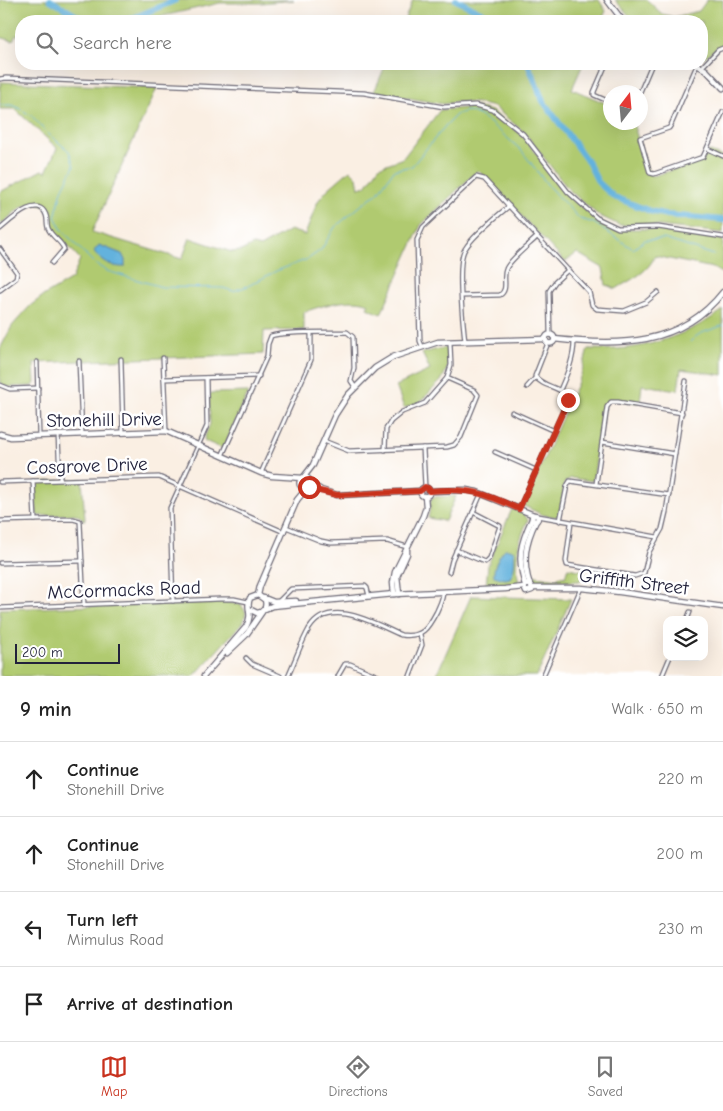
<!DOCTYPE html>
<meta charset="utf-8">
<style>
body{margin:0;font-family:"Comic Neue",sans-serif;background:#f6f6f6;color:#222}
.controls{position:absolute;right:15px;bottom:15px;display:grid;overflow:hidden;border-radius:10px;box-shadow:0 5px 20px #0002}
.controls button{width:45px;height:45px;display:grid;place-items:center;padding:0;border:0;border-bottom:1px solid #e0e0e0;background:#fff;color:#222;font:25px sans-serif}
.compass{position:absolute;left:603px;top:85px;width:45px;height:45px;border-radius:50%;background:#fff;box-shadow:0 5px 20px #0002;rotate:16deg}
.scale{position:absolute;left:15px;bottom:12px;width:105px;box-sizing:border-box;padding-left:5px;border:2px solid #22223b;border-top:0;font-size:14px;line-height:18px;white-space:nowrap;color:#22223b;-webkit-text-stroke:4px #fff;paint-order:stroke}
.stop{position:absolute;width:15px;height:15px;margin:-11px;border:4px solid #c8321e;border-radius:50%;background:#fff}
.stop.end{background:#c8321e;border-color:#fff;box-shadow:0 1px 5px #0008}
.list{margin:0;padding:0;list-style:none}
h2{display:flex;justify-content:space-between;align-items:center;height:65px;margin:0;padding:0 20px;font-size:21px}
h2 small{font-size:16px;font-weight:400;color:#767676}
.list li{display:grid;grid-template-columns:32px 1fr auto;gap:15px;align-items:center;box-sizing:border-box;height:75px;padding:0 20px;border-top:1px solid #e0e0e0}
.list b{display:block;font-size:19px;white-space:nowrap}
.list p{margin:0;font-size:16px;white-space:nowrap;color:#767676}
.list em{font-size:16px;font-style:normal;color:#767676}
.icon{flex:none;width:28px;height:28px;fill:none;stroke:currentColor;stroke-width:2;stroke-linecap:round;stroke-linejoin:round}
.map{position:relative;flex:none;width:723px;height:676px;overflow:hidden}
.search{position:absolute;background:#fff;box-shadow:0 5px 20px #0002;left:15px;right:15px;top:15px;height:55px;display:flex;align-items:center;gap:12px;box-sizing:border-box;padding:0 18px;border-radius:20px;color:#767676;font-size:19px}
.sheet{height:365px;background:#fff}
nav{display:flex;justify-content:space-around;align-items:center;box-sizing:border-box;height:70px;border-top:1px solid #e0e0e0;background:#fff;font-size:14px;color:#767676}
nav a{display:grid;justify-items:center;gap:2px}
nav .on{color:#c8321e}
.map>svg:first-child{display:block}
.green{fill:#b0ca70;stroke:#697656}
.water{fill:#63b2dd;stroke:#426a8c}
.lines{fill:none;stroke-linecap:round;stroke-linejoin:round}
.stream{stroke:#63b2dd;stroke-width:1}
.river{stroke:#63b2dd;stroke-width:6}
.street-casing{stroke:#6e6a76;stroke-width:5.5}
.secondary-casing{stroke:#6e6a76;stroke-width:7}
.street{stroke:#fff;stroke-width:3}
.secondary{stroke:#fff;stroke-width:4.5}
.route{stroke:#c8321e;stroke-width:6}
.labels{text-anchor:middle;stroke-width:5;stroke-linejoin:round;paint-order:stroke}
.street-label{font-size:19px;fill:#22223b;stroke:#fff}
</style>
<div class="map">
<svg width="723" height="676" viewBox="0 0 723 676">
<rect width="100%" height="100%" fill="#fff"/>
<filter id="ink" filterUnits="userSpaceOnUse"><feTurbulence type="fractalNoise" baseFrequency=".02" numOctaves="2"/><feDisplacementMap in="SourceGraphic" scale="10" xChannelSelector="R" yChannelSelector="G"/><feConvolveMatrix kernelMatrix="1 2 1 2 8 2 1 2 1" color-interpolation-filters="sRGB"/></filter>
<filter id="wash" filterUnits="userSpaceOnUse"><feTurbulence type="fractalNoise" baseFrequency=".0096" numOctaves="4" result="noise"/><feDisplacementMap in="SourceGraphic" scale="20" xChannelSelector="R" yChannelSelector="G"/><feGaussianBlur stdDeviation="1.12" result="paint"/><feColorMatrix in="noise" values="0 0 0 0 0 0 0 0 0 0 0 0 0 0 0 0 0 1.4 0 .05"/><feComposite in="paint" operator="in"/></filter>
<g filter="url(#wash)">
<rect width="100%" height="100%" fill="#faefe3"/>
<!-- green -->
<g class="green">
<polygon points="0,0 294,0 261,3 220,3 141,21 21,21 21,36 16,35 13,41 0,37"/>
<polygon points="413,0 599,0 606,11 601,21 404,21"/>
<polygon points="615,0 647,0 662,14 674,17 699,11 707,0 723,0 723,46 717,48 702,59 702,21 634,21"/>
<polygon points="386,64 583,64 572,89 610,105 610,122 633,123 649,174 653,176 695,163 704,158 708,151 723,157 723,233 659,226 619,225 598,215 569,190 525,133 494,107 477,103 457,102 443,104 374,92"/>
<path d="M0 82 157 88 92 232 182 259 190 238 232 252 241 251 253 245 260 247 290 230 305 235 318 201 327 190 350 170 357 177 359 188 366 186 379 167 403 158 440 110 476 107 492 111 523 136 567 194 595 219 617 229H659L723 240V274L713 268 655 256C647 274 631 279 616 289L606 285 603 268 577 253 565 262 478 170 421 225 381 314 367 308 369 304C352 296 321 306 304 312V330L264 331 263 354 34 363 35 383 33 386 8 387 0 383V349L12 326 30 306 43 296 72 279 80 259 52 228 49 209C26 196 18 211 0 225V192L42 170 46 172 57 148 15 109H0V85H2Z"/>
<path d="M723 310V375L681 369 678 390 642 385 640 402 638 403 611 399 605 403 593 480 592 481 571 478 565 482 559 516 558 517 543 515 524 506V504L581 375 588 349C601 349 614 350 627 348 658 345 698 329 723 310Z"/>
<polygon points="447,347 448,367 441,381 419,403 404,408 396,386 430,370 422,353"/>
<polygon points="247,392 248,393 224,447 221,448 205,441 204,438 210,424 209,395 211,393"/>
<polygon points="82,479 85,520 83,520 81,517 75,514 39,516 37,515 35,482"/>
<path d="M456 496 445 521 428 518C430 512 430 500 432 497Z"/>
<path d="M512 509 524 514 528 520C518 543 514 557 519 583L486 585 488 565Z"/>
<polygon points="568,568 585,571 580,581 532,583 529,575 558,579 559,576 565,577 567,570"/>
<polygon points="471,596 571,599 537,676 436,676"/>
<polygon points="225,602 241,605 246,612 244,621 194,676 0,676 0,609"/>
</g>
<!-- water -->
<g class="water">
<path d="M99 245 122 254 125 260V267C114 268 99 261 94 251Z"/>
<path d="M505 549H510L514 551C515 559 515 571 510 578L505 579 494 576C493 566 499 556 505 549Z"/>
</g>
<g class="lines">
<!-- stream -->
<g class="stream">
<polyline points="0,105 13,105 32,116 46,132 69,151 74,166 62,190 55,217 62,230 95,264 107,271 162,287 223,288 233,291 248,286 276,271 308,259 321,250 335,227 370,198 377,194 394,170 412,166 446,125 457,114 467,111 477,114 489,122 521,150 550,188 580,219 594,223 633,249 645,240 664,239 714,255"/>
<path d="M690 342C700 330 710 332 723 325"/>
</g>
<!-- river -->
<g class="river">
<polyline points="50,0 86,21"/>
<polyline points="456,0 489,16 494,21"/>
<polyline points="126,21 176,0"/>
<polyline points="528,64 543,101 588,162 598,182 614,197 650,211 667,215 723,220"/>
</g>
</g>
</g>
<g filter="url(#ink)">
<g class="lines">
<!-- street casing -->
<g class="street-casing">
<g id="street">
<polyline points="606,64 594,92 594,95 610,102"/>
<polyline points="697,65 671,125 669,128 640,138 650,173 654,174 703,157 723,112"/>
<polyline points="702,67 718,50 723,48"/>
<polyline points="0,79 6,78 364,93 444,107 476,105 493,110 523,134 568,192 597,218 618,228 658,227 723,237"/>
<polyline points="640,92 652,64"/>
<polyline points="708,149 723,156"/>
<path d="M0 229C9 222 38 193 46 215 48 220 46 226 49 230 53 238 61 241 64 249L52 263"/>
<polyline points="0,249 17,273 16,278 0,290"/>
<polyline points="568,270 589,292 592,305 597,309 624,311 646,302 658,292"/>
<path d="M462 296 500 295C509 289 502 278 506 269 510 259 529 245 537 237"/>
<path d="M465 341C463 323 456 262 465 249 473 235 496 217 509 206"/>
<polyline points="422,346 420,341 417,240 423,227 476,177 484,179 568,270 555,282 549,291 550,334"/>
<polyline points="163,358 166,431"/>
<polyline points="121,359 123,432"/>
<polyline points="79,361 82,434"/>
<polyline points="37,362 39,436"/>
<polyline points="164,379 259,376"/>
<polyline points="0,385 10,389 38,388"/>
<polyline points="527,387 536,377"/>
<path d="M560 390C567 374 574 359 574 341"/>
<polyline points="512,412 554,431"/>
<polyline points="58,435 60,479"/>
<polyline points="324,441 349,451 447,447 454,445 461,437 478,395 474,390 447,378"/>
<polyline points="602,442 675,454"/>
<polyline points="423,448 425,487"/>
<polyline points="385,450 386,429 391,421 402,412 425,403 447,378 451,365 450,342"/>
<polyline points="495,452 536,470"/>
<path d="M222 456 267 356 268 344 271 336C286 331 329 333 347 332L353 337 354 368 351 381 355 387"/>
<polyline points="261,473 311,360 311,333"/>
<polyline points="33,481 35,520"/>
<polyline points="0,482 159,477 284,532"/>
<polyline points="596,484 607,407 611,402 618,402 682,413"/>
<path d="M519 509 568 400 567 396C559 386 542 387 535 376L548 343"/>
<polyline points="538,516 657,537"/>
<polyline points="0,521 73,519 80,521 84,605"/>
<polyline points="560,521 567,486 570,481 669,495"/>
<polyline points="571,523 566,561 567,565 635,576 644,573 649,552 662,529 666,512 686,381"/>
<polyline points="286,527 321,541 331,543 387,541 407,547"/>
<polyline points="456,550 482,561 485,562 489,558 500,526 473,512"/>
<polyline points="0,563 82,561"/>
<polyline points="449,572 452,560 481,494"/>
<polyline points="173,601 170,508 207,426 206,378"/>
<polyline points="279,601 291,589 365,586 367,588 369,596"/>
<polyline points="0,608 220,599 234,599 248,602"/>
<polyline points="687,620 690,612"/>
<polyline points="246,658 252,664 280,676"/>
<path d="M288 676C295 661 301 643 309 629 329 596 375 624 401 635 423 638 428 628 437 611 440 604 443 599 443 592"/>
<polyline points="338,676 345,664 350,664 378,676"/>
<polyline points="410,676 422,645 420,634"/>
<polyline points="543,676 581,588"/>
<polyline points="662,676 670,657"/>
</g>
</g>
<!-- secondary casing -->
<g class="secondary-casing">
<g id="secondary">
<polyline points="607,0 623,21"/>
<polyline points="695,64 706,70 723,88"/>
<circle cx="550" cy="339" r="4.5"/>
<path d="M554 339C618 346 680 347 723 292"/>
<polyline points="0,434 11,437 166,431 261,473 272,476 303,478"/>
<circle cx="305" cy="483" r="5.5"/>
<polyline points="303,478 313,465 335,415 348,395 375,368 393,357 438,342 545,339"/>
<polyline points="310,483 321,490 337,495 420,491"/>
<circle cx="425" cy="492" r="4.5"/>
<polyline points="429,491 466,490 477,492 534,515"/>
<circle cx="535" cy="518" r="3"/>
<path d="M525 585C517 558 520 544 532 519"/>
<path d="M530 585C522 562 525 543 536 521"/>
<polyline points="532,588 581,588 620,592 723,607"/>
<polyline points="394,594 393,583 395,572 423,516 426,507 425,496"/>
<polyline points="399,594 397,576 407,554 407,550"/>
<polyline points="258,595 260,586 297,500 306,489"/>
<polyline points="264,598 274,602 296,601"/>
<polyline points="265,609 272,606 394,594 505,589 524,587 528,584 531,586 532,590 526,592 524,587"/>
<polyline points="227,653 246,635 262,612"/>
<path d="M204 676 246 627C254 612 245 609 250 598L258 595 265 600C267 607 264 612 257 613L249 609"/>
</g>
</g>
<!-- street -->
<use href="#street" class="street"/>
<!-- secondary -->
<use href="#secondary" class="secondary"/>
</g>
</g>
<g class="lines" filter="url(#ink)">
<!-- route -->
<path class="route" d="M309 487 307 488 337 495 420 491 425 487 428 488 429 491C467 487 485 493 519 509L568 400"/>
</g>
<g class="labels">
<!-- street labels -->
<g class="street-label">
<text transform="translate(104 419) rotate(-1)" y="7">Stonehill Drive</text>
<text transform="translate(87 465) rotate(-2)" y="7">Cosgrove Drive</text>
<text transform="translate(634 581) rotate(7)" y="7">Griffith Street</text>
<text transform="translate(124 589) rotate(-2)" y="7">McCormacks Road</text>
</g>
</g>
</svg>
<div class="controls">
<button><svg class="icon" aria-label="layers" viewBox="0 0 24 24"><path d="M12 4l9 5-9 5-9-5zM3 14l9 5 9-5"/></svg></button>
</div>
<svg class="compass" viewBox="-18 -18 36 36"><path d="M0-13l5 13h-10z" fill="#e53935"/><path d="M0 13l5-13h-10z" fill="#767676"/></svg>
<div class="scale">200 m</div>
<div class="stop" style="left:309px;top:487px"></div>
<div class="stop end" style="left:568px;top:400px"></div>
<div class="search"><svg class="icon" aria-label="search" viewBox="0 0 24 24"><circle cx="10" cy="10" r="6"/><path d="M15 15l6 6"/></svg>Search here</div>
</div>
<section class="sheet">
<h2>9 min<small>Walk · 650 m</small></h2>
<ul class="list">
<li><svg class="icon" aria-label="ahead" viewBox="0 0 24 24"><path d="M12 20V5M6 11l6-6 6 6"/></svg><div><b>Continue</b><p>Stonehill Drive</p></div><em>220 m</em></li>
<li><svg class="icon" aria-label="ahead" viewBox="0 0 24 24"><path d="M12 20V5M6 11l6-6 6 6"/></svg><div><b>Continue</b><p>Stonehill Drive</p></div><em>200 m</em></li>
<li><svg class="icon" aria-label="left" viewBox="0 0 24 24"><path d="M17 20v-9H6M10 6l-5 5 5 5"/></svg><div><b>Turn left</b><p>Mimulus Road</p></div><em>230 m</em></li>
<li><svg class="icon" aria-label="arrive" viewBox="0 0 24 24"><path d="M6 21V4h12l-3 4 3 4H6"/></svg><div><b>Arrive at destination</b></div></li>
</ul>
</section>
<nav>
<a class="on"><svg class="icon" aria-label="map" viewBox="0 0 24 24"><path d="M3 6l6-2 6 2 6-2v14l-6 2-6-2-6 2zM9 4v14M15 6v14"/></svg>Map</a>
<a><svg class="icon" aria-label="directions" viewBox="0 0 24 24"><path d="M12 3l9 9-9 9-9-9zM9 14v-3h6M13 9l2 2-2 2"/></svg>Directions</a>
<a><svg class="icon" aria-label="saved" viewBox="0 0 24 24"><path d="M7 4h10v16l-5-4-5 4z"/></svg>Saved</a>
</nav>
